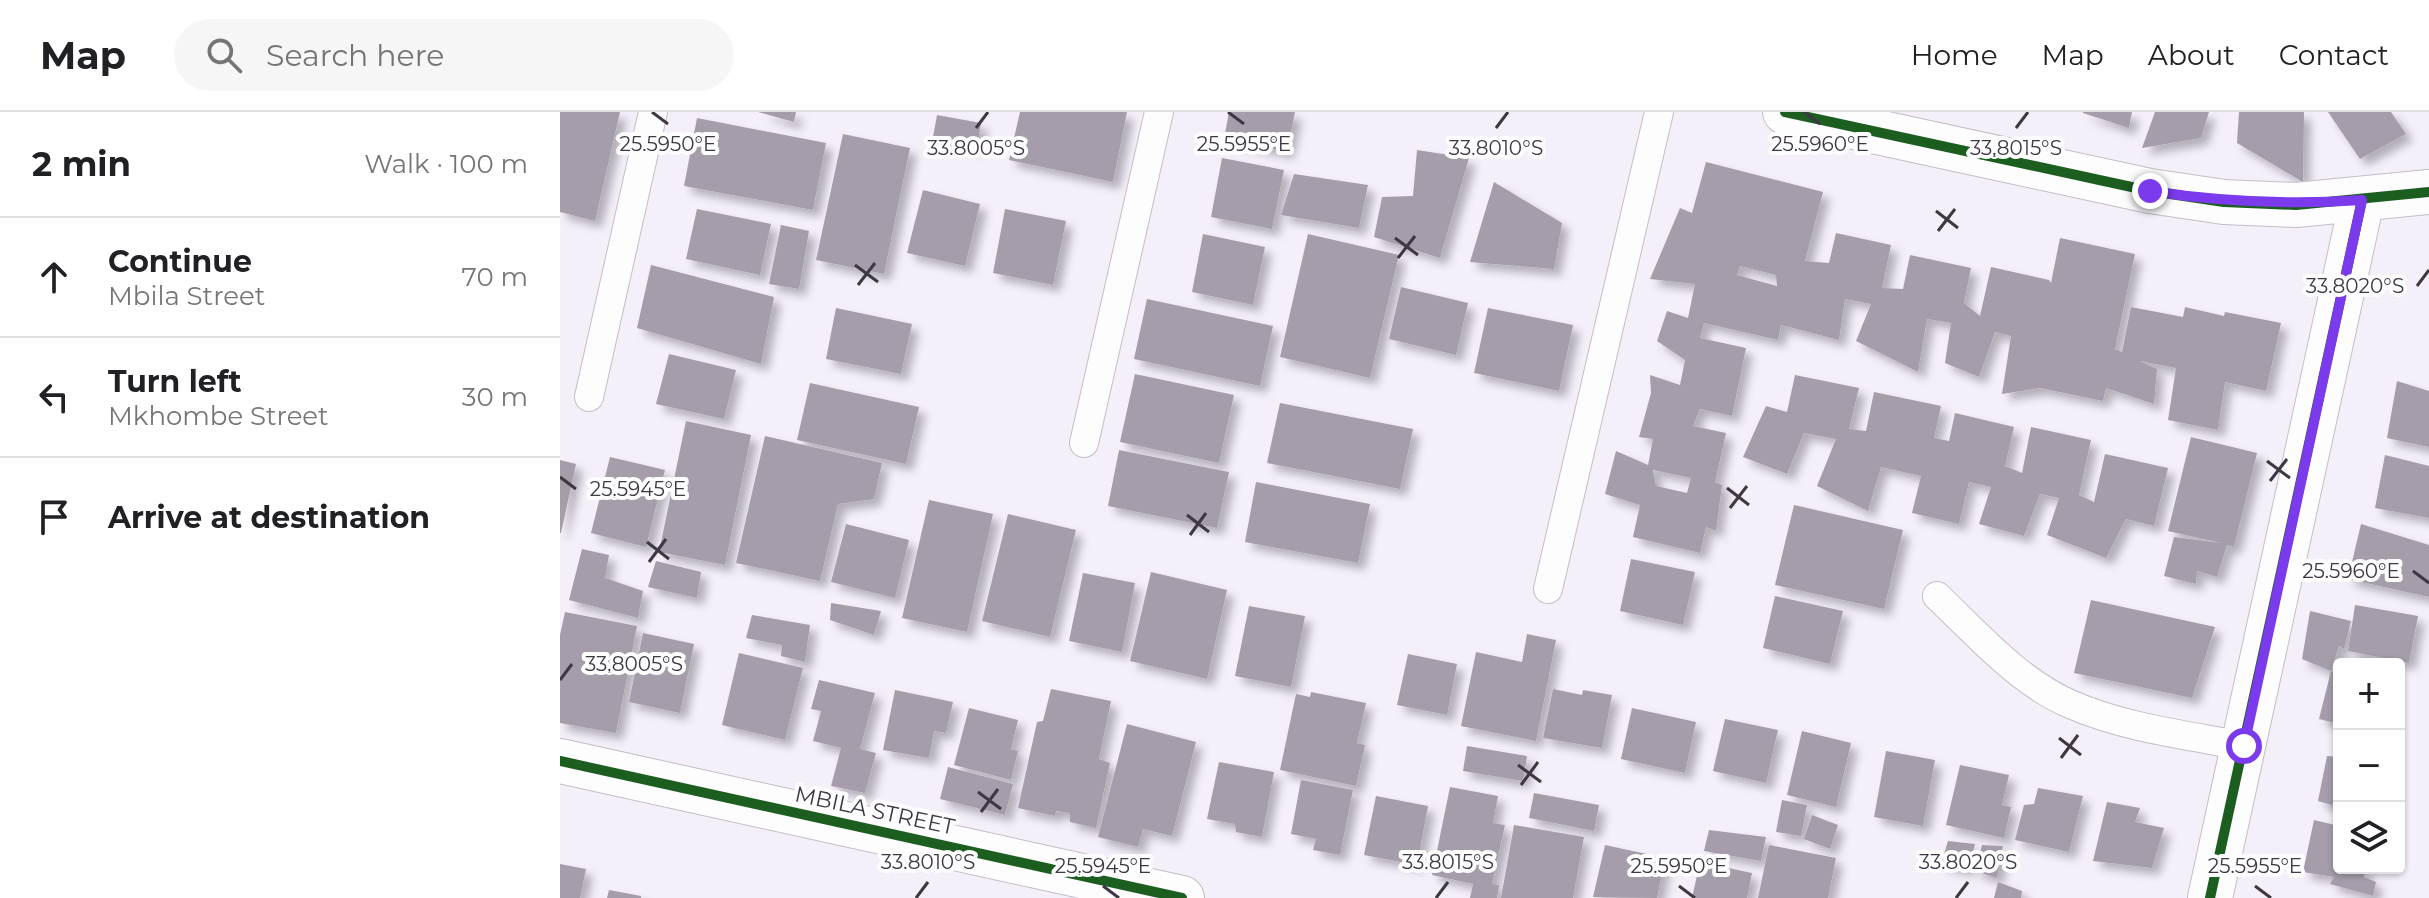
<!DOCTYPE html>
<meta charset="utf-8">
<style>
body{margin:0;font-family:Montserrat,sans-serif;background:#f6f6f6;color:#202124}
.controls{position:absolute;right:24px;bottom:24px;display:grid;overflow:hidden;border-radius:8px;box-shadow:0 2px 6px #0004}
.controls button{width:72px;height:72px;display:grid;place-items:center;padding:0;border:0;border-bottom:2px solid #e0e0e0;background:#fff;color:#202124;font:40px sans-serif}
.stop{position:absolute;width:24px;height:24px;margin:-18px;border:6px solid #7c3aed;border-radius:50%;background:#fff}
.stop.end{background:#7c3aed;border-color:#fff;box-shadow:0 2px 8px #0008}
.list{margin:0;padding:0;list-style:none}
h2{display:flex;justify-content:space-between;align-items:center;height:104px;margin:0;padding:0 32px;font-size:34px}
h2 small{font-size:26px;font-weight:400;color:#757577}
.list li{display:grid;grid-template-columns:52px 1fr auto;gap:24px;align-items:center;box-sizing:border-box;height:120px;padding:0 32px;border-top:2px solid #e0e0e0}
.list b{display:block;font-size:30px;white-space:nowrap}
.list p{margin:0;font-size:26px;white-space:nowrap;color:#757577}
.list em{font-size:26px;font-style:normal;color:#757577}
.icon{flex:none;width:44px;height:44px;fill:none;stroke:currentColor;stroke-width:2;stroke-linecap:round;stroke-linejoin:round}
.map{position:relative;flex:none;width:1869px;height:786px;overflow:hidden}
header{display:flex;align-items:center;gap:48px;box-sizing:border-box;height:112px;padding:0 40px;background:#fff;border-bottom:2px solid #e0e0e0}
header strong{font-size:38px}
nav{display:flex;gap:44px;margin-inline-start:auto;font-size:28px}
.search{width:560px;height:72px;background:#f6f6f6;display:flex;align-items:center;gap:20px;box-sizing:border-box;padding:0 28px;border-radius:44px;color:#757577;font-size:30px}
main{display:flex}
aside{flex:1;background:#fff}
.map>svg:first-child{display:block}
.building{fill:#a59eaa;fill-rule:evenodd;filter:url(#shadow)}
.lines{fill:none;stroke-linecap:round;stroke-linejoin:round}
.service-casing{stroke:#c2bdc7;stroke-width:30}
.minor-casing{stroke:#c2bdc7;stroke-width:46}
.service{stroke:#fefdfe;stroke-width:28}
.minor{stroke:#fefdfe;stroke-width:44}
.cycleway-casing{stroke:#fdfdfd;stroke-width:15}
.cycleway{stroke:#1b5e20;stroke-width:10}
.route{stroke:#7c3aed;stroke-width:10}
.ticks{fill:none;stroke:#3e3744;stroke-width:3}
.labels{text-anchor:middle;stroke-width:8;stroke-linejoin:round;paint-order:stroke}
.street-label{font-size:22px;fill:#3e3744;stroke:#fdfdfd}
.ticks-label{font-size:20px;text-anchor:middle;fill:#3e3744;stroke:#fdfdfd;stroke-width:8;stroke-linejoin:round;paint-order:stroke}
</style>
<header>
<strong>Map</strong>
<div class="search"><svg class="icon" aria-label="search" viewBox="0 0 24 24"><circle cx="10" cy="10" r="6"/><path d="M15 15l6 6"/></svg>Search here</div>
<nav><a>Home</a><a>Map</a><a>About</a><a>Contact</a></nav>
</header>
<main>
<aside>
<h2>2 min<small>Walk · 100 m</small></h2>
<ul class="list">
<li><svg class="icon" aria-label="ahead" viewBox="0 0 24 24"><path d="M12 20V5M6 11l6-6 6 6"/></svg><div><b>Continue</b><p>Mbila Street</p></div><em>70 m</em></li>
<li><svg class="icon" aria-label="left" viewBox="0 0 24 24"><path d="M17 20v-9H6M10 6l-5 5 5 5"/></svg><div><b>Turn left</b><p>Mkhombe Street</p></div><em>30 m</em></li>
<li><svg class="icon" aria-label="arrive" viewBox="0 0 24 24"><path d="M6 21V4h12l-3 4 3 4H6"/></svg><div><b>Arrive at destination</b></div></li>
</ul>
</aside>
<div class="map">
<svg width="1869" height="786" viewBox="0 0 1869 786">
<defs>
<filter id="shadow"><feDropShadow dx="7" dy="7" stdDeviation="4" flood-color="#0004"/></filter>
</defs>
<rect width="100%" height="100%" fill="#f5effa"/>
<!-- building -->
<g class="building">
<polygon points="0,0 60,0 35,109 0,100"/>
<polygon points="198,0 236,0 234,10"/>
<polygon points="460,0 567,0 553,70 449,48"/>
<polygon points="669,0 735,0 727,40 664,27"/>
<polygon points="1523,0 1572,0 1569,16 1523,1"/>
<polygon points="1595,0 1649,0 1641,26 1582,36"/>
<polygon points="1679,0 1744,0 1743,70 1677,31"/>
<polygon points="1768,0 1831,0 1846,22 1800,47"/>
<polygon points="377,3 421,11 417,35 373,25"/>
<polygon points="137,6 266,31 253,98 124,74"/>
<polygon points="283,22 350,36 324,162 256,148"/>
<polygon points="857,38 909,46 880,146 814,125 822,85 853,84"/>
<polygon points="662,46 724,58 712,117 651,105"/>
<path d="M1146 50 1263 80 1245 149 1269 151 1276 121 1331 133 1322 176 1343 177 1350 143 1411 156 1404 191 1420 204 1431 155 1489 168 1491 171 1500 126 1575 142 1555 237 1562 240 1571 195 1623 205 1625 195 1664 204 1665 200 1721 211 1706 279 1665 270 1658 318 1608 308 1616 256 1580 249 1597 257 1594 292 1546 276 1543 289 1480 276 1442 282 1451 224 1435 220 1419 265 1385 251 1391 211 1367 207 1358 260 1296 229 1311 192 1285 187 1279 228 1221 213 1218 228 1144 211 1140 226 1186 236 1172 304 1140 297 1133 314 1166 321 1155 370 1162 373 1156 419 1146 415 1140 441 1073 425 1080 393 1045 382 1056 339 1088 353 1093 327 1079 325 1091 281 1090 263 1120 273 1125 248 1097 229 1107 199 1128 206 1135 172 1090 167 1120 96 1132 101ZM1180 154 1216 163 1217 174 1177 163ZM1093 358 1131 366 1127 381 1096 374Z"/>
<polygon points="734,62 808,73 799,116 721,103"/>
<polygon points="934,70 1002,111 994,157 910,150"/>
<polygon points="363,78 420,92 405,154 347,141"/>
<polygon points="137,97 211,112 200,163 126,147"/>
<polygon points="445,97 506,109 493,173 433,161"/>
<polygon points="221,113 249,119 239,177 209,172"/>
<polygon points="643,122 705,135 693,193 632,180"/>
<polygon points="748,122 839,143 810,266 720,245"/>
<polygon points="91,153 214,185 201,252 77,216"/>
<polygon points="841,175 908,191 896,243 829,227"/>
<polygon points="587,187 713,214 700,274 574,247"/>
<polygon points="276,196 352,212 341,262 266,247"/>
<polygon points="928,196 1013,213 999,279 914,261"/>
<polygon points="109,242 176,258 164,307 96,292"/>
<polygon points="575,262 674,283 659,351 560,330"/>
<polygon points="1235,263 1299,276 1289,317 1306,319 1314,280 1381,294 1374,326 1389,329 1395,301 1454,315 1445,354 1462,361 1471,315 1531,328 1519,383 1534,390 1545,342 1608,356 1594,414 1566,407 1546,446 1487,423 1499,386 1480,382 1464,424 1419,412 1431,375 1409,370 1399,412 1352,401 1361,364 1321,355 1308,399 1257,374 1276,327 1244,321 1227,362 1183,345 1206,294 1227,300"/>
<polygon points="1837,269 1869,279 1869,335 1827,326"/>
<polygon points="250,271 359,295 346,352 237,328"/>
<polygon points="720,291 853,317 840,377 707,351"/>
<polygon points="126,309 191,323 165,453 99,440"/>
<polygon points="205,324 322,351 314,387 278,392 260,469 176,451"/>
<polygon points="1631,325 1697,341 1674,435 1667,433 1657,465 1637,459 1636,472 1604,464 1614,425 1661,431 1608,419"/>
<polygon points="559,338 669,360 657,416 548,394"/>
<polygon points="1825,343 1869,354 1869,406 1815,396"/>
<polygon points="50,345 105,358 86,435 31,421"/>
<polygon points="0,348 16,352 1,421 0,421"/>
<polygon points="696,370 810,392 798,451 685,430"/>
<polygon points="369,388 433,402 407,520 342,506"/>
<polygon points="1234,393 1343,418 1324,497 1215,473"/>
<polygon points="448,402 516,418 490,525 422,509"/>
<polygon points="286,412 349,428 335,486 271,470"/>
<polygon points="1801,412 1869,433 1869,485 1788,467"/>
<polygon points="22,437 49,443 45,466 83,479 78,506 9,488"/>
<polygon points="1071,447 1135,460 1123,513 1060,499"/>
<polygon points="96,449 141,460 137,486 88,475"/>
<polygon points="591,460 667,478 647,567 570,549"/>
<polygon points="523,461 575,471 562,540 509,529"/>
<polygon points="1215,484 1283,499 1270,552 1203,536"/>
<polygon points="1531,488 1655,515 1632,586 1514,561"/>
<polygon points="271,491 321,499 314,523 270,508"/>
<polygon points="1795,493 1858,504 1849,551 1788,539"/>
<polygon points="689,494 745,504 731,575 675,564"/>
<polygon points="1750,499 1791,509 1784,537 1779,534 1771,559 1742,547"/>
<polygon points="5,500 77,514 56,621 0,611 0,523"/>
<polygon points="192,503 250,513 245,550 221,544 222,533 186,526"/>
<polygon points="83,521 134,532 120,601 69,590"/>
<polygon points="967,522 996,528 976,629 901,614 916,540 962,550"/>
<polygon points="179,541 243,556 225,628 162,613"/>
<polygon points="848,542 897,552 887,603 837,593"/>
<polygon points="1771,559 1779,561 1779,612 1759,607"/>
<polygon points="259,568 315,581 300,637 316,641 305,681 271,674 281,636 253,629 261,599 251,597"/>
<polygon points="491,577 551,589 539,647 550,651 536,716 510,710 510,701 496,699 495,704 458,696 477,610 483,609"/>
<polygon points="993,577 1022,583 1023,578 1052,583 1042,636 983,626"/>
<polygon points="335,578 393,590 386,621 374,619 369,646 323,638"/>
<polygon points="751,580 806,591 797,631 805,633 796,674 720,658 736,582 750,585"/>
<polygon points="409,596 458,608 451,637 458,639 451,668 394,653"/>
<polygon points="1072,596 1136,610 1125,661 1061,647"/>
<polygon points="1165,607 1218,618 1206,671 1153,659"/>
<polygon points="567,612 636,630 612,724 583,717 578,735 538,725"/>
<polygon points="1242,619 1291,631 1276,695 1227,683"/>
<polygon points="907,634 967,644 963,669 903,659"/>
<polygon points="1326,639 1375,648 1363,714 1314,705"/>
<polygon points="1767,644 1779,645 1779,695 1758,689"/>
<polygon points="659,650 714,660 702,725 676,720 675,712 647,707"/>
<polygon points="1400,653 1449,663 1442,693 1451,695 1444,726 1386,713"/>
<polygon points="388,655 453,672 445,703 380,687"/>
<polygon points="741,668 793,678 780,743 753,738 756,727 731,722"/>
<polygon points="890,675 938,684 933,711 945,713 932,772 939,773 937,786 910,786 913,772 872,763"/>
<polygon points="1478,676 1523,684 1509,740 1455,728 1464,693 1474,692"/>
<polygon points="974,681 1039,693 1034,719 969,706"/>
<polygon points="816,684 868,694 857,753 804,743"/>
<polygon points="1222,688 1247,693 1241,724 1216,720"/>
<polygon points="1547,690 1580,696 1575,710 1604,716 1592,756 1533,749"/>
<polygon points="1252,703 1278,713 1270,737 1244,727"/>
<polygon points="1754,708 1779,714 1779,756 1806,756 1804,765 1816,770 1813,784 1770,772 1774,765 1743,760"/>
<polygon points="954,713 1024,725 1013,786 941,786"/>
<polygon points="1149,718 1206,725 1201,749 1144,739"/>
<polygon points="1388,729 1415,732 1409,757 1381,752"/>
<polygon points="1045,733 1105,746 1097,786 1033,785"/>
<polygon points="1209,733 1276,746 1268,786 1198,786"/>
<polygon points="1422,733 1443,734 1437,766 1415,759"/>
<polygon points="1140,750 1192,761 1187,786 1132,786"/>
<polygon points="0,752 26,757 20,786 0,786"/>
<polygon points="1438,770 1462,779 1461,786 1434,786"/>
<polygon points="49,778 81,784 81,786 47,786"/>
</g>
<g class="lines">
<!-- service casing -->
<g class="service-casing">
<g id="service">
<polyline points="29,285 93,0"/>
<polyline points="524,331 599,0"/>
<polyline points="988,477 1099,0"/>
<path d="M1377 484C1417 522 1459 570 1510 592 1565 616 1626 623 1684 634"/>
</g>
</g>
<!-- minor casing -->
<g class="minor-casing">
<g id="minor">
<polyline points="1225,0 1590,79 1664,90 1736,93 1869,80"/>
<polyline points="0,649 622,786"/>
<polyline points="1650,786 1802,88"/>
</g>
</g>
<!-- service -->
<use href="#service" class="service"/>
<!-- minor -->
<use href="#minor" class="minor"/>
<!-- cycleway casing -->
<g class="cycleway-casing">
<g id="cycleway">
<polyline points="1225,0 1590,79 1664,90 1736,93 1869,80"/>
<polyline points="0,649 622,786"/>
<polyline points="1650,786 1802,88"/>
</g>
</g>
<!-- cycleway -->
<use href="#cycleway" class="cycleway"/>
</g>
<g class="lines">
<!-- route -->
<path class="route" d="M1590 79C1662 90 1729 93 1802 88L1684 634"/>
</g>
<!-- ticks -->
<path class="ticks" d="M92 0 108 12M668 0 684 12M1244 0 1260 12M416 16 428 0M936 16 948 0M1456 16 1468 0M1376 99 1398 116M1378 119 1395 97M835 126 858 143M838 146 855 124M295 153 318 170M298 173 315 151M1857 174 1869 158M1707 349 1730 366M0 365 16 377M1710 369 1727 347M1167 376 1189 393M1170 396 1187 374M627 403 649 420M630 423 646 401M87 430 109 447M89 450 106 427M1853 459 1869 471M0 568 12 552M1499 626 1521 643M1501 646 1518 623M958 653 981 670M961 673 978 650M418 680 441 697M421 700 438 677M543 774 559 786M1119 774 1135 786M1695 774 1711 786M356 786 368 770M876 786 888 770M1396 786 1408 770"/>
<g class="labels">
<!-- street labels -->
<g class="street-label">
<text transform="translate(315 698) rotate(12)" y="8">MBILA STREET</text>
</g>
</g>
<g class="ticks-label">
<text x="108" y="39">25.5950°E</text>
<text x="684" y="39">25.5955°E</text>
<text x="1260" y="39">25.5960°E</text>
<text x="416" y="43">33.8005°S</text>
<text x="936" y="43">33.8010°S</text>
<text x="1456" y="43">33.8015°S</text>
<text x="1795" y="181">33.8020°S</text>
<text x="78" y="384">25.5945°E</text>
<text x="1791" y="466">25.5960°E</text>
<text x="74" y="559">33.8005°S</text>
<text x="368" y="757">33.8010°S</text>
<text x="888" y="757">33.8015°S</text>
<text x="1408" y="757">33.8020°S</text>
<text x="543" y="761">25.5945°E</text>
<text x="1119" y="761">25.5950°E</text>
<text x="1695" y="761">25.5955°E</text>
</g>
</svg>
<div class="controls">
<button>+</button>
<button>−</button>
<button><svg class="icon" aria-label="layers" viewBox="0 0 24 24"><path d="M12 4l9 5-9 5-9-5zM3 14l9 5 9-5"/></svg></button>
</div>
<div class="stop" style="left:1684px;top:634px"></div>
<div class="stop end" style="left:1590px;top:79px"></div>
</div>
</main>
